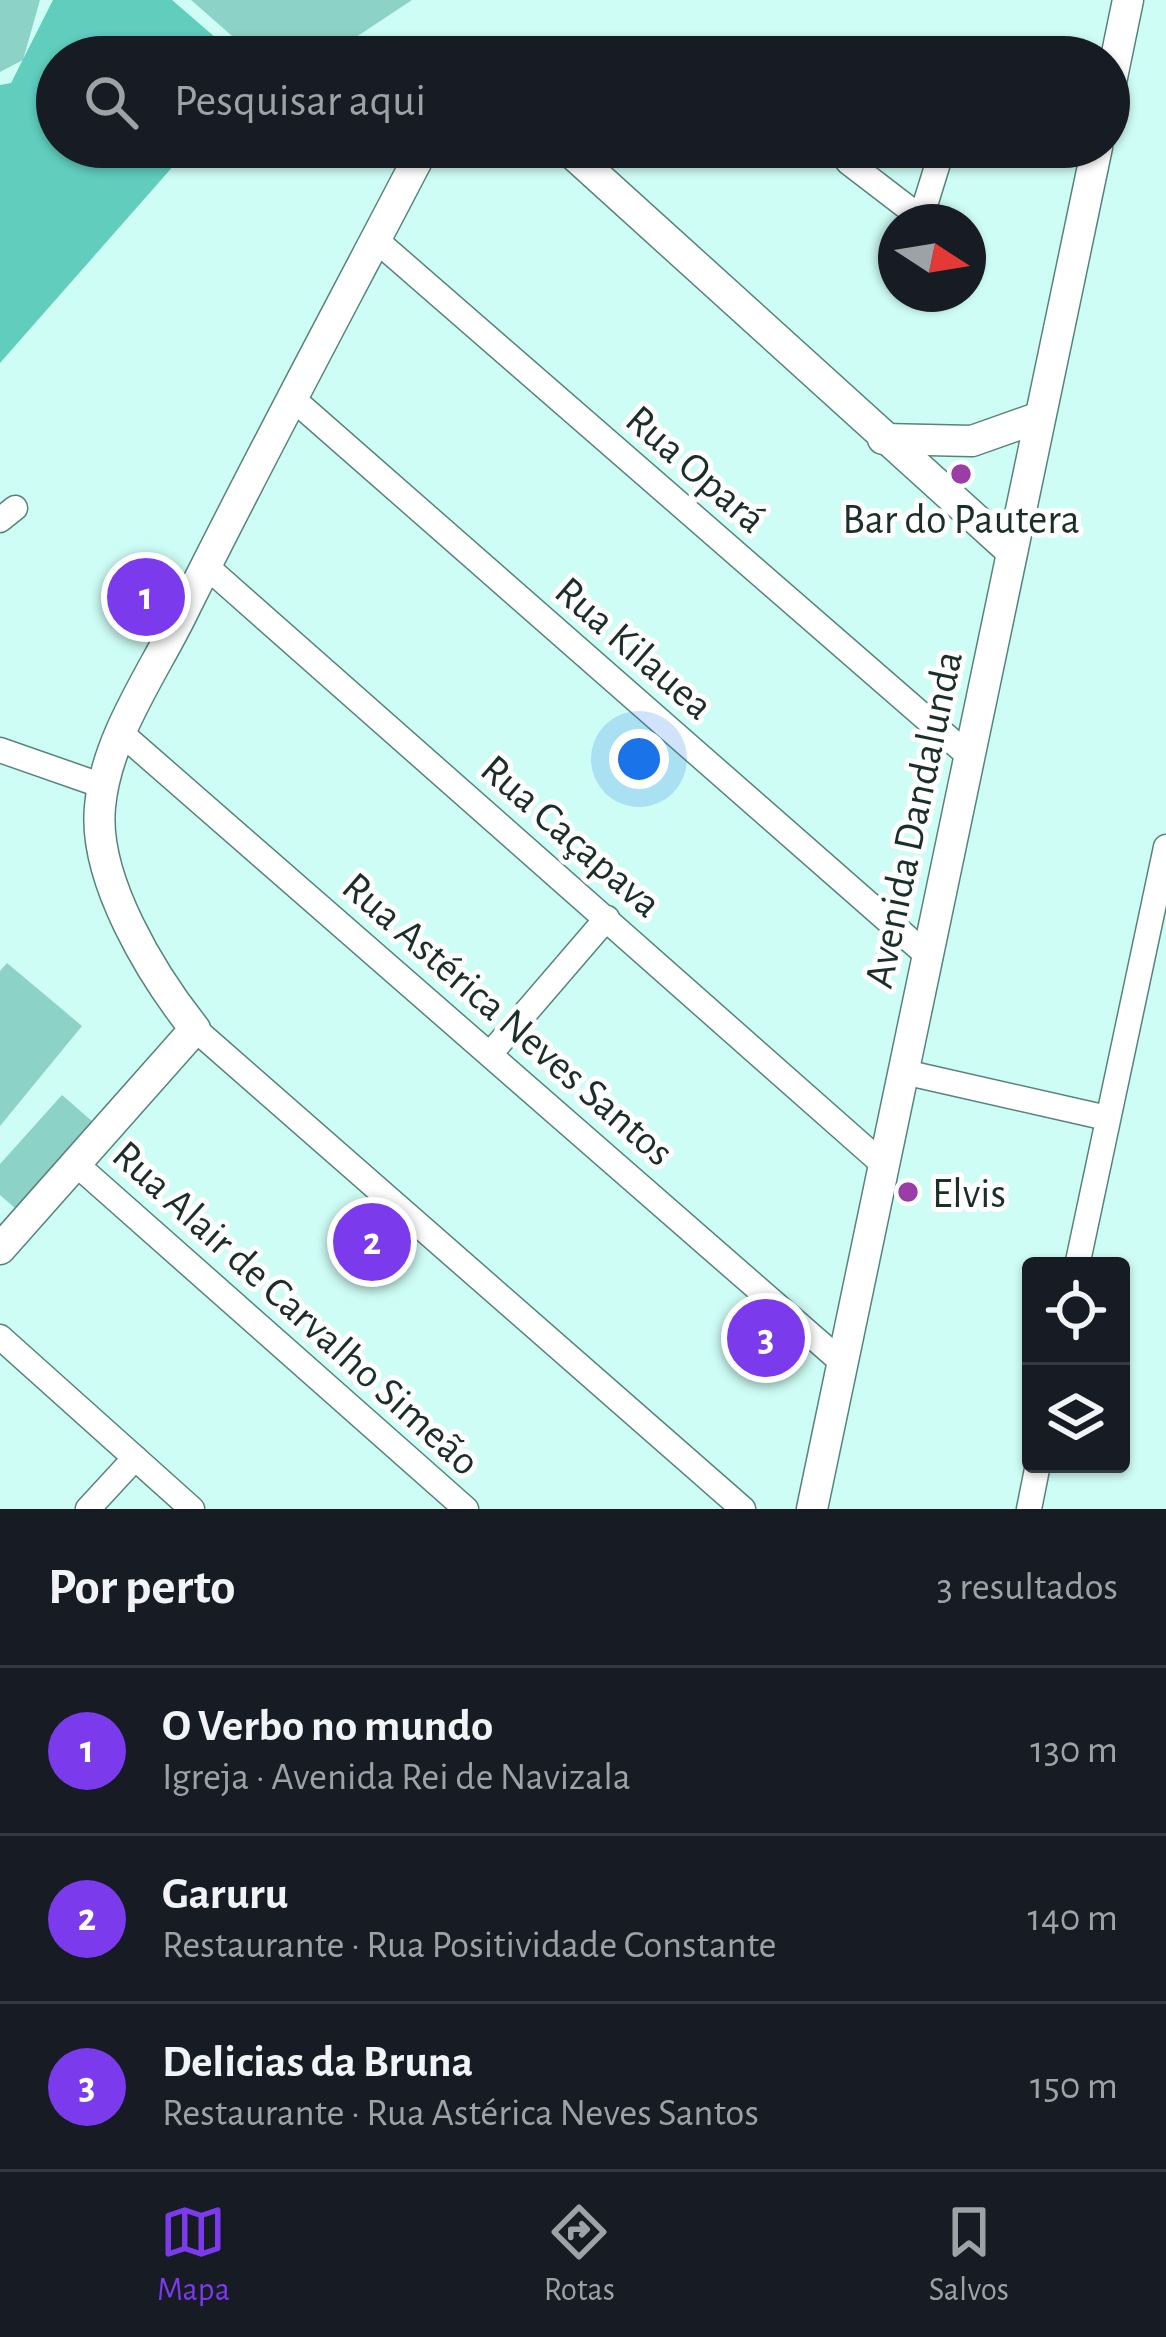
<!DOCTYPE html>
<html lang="pt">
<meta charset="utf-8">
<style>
body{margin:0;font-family:"Alegreya Sans",sans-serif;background:#242831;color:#f1f3f6}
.controls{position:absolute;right:36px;bottom:36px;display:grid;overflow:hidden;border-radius:12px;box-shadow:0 3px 9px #0004}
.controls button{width:108px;height:108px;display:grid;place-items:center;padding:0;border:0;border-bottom:3px solid #363941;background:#171b24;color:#f1f3f6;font:60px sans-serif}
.compass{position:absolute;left:878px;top:204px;width:108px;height:108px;border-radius:50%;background:#171b24;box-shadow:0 3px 9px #0004;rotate:102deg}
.you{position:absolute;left:639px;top:759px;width:42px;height:42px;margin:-30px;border:9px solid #fff;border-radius:50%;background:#1a73e8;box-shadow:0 0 0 18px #1a73e833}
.badge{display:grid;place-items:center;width:78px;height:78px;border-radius:50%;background:#7c3aed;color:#fff;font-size:39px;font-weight:700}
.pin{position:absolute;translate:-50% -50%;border:6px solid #fff;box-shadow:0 3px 12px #0006}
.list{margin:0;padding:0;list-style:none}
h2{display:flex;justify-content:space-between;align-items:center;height:156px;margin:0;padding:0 48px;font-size:51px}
h2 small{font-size:39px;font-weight:400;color:#9ea1a6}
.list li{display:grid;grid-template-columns:78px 1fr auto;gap:36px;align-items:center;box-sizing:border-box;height:168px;padding:0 48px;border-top:3px solid #363941}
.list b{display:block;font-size:45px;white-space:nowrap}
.list p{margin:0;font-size:39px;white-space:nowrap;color:#9ea1a6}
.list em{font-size:39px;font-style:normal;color:#9ea1a6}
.icon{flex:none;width:66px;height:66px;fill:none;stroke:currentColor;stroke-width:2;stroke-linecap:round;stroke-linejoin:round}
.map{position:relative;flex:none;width:1166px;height:1509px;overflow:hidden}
.search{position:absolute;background:#171b24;box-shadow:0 3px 9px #0004;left:36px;right:36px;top:36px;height:132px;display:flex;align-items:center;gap:30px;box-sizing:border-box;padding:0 42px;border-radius:66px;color:#9ea1a6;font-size:45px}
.sheet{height:660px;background:#171b24}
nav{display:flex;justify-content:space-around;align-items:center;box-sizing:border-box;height:168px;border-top:3px solid #363941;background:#171b24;font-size:33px;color:#9ea1a6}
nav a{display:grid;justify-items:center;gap:6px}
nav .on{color:#7c3aed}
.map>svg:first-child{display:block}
.green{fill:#8dd2c6}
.water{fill:#60cdbd}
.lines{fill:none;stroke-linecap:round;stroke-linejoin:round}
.minor-casing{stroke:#57837c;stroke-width:27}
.tertiary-casing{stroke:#57837c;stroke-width:33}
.minor{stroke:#fff;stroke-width:24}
.tertiary{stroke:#fff;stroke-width:30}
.poi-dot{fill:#9a3da6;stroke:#fff;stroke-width:4.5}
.labels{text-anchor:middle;stroke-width:10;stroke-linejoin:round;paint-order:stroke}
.street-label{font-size:42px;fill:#1b2e2a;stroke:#fff}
.poi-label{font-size:42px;fill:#1b2e2a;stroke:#fff}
</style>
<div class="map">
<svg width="1166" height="1509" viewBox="0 0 1166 1509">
<rect width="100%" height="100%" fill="#cefdf5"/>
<!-- green -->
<g class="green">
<polygon points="0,0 40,0 23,60 0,72"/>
<polygon points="191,0 412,0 326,57 256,57"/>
<polygon points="7,963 82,1026 0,1126 0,971"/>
<polygon points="62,1095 93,1122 16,1209 0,1195 0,1164"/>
</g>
<!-- water -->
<polygon class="water" points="53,0 172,0 238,57 57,57 57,147 190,147 0,363 0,85 11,83"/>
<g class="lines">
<!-- minor casing -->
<g class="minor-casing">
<g id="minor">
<polyline points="856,147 848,162 921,218 943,147"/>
<polyline points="376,240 968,755"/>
<polyline points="292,398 927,955"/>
<polyline points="0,520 15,508"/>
<polyline points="206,566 884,1165"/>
<polyline points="121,733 844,1364"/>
<polyline points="0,750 103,786"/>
<polyline points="195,1029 743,1509"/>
<polyline points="490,1054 607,918"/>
<polyline points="904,1072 1107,1118"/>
<polyline points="76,1164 466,1509"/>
<polyline points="1077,1266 1166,847"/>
<polyline points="0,1337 192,1509"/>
<polyline points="88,1509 135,1458"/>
<polyline points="1029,1509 1038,1464"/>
</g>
</g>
<!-- tertiary casing -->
<g class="tertiary-casing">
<g id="tertiary">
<polyline points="1109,92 1128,0"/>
<polyline points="565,147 1011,551"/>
<polyline points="883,439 972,441 1040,417"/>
<path d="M0 1249 195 1029C152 975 93 879 100 807 106 739 151 676 181 616 259 458 343 303 424 147"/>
<polyline points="812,1509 1097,147"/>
</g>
</g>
<!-- minor -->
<use href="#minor" class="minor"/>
<!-- tertiary -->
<use href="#tertiary" class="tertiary"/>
</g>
<!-- markers -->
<g class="poi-dot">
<circle cx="961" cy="474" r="12"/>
<circle cx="908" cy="1192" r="12"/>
</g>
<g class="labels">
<!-- street labels -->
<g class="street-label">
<text transform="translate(697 468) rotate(41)" y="15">Rua Opará</text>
<text transform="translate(635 647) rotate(41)" y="15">Rua Kilauea</text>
<text transform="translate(912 819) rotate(-78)" y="15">Avenida Dandalunda</text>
<text transform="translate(572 835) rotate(41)" y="15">Rua Caçapava</text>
<text transform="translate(509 1018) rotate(41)" y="15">Rua Astérica Neves Santos</text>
<text transform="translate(297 1307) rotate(42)" y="15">Rua Alair de Carvalho Simeão</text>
</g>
<!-- poi labels -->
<g class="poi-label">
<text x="961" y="533">Bar do Pautera</text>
<text x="932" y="1207" text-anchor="start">Elvis</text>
</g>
</g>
</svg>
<div class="controls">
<button><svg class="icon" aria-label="locate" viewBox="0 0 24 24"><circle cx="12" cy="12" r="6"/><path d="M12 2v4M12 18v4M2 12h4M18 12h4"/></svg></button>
<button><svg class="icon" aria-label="layers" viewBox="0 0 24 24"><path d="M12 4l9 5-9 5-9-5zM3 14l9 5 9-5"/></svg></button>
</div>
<svg class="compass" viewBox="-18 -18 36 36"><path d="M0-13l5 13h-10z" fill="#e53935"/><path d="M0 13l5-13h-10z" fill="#9ea1a6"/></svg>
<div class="you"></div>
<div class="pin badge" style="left:146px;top:597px">1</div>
<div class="pin badge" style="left:372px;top:1242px">2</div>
<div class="pin badge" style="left:766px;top:1338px">3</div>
<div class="search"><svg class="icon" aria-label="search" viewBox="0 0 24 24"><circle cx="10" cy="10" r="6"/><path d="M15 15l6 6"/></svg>Pesquisar aqui</div>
</div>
<section class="sheet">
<h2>Por perto<small>3 resultados</small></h2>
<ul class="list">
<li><span class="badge">1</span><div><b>O Verbo no mundo</b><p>Igreja · Avenida Rei de Navizala</p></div><em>130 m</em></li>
<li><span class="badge">2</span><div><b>Garuru</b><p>Restaurante · Rua Positividade Constante</p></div><em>140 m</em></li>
<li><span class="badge">3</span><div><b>Delicias da Bruna</b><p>Restaurante · Rua Astérica Neves Santos</p></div><em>150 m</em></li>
</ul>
</section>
<nav>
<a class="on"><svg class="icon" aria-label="map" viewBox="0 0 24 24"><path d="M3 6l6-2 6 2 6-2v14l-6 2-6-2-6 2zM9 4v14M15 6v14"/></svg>Mapa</a>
<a><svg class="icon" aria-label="directions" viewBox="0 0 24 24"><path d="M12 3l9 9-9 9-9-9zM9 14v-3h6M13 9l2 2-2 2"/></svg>Rotas</a>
<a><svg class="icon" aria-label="saved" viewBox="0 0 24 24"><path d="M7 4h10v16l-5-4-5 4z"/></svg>Salvos</a>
</nav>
